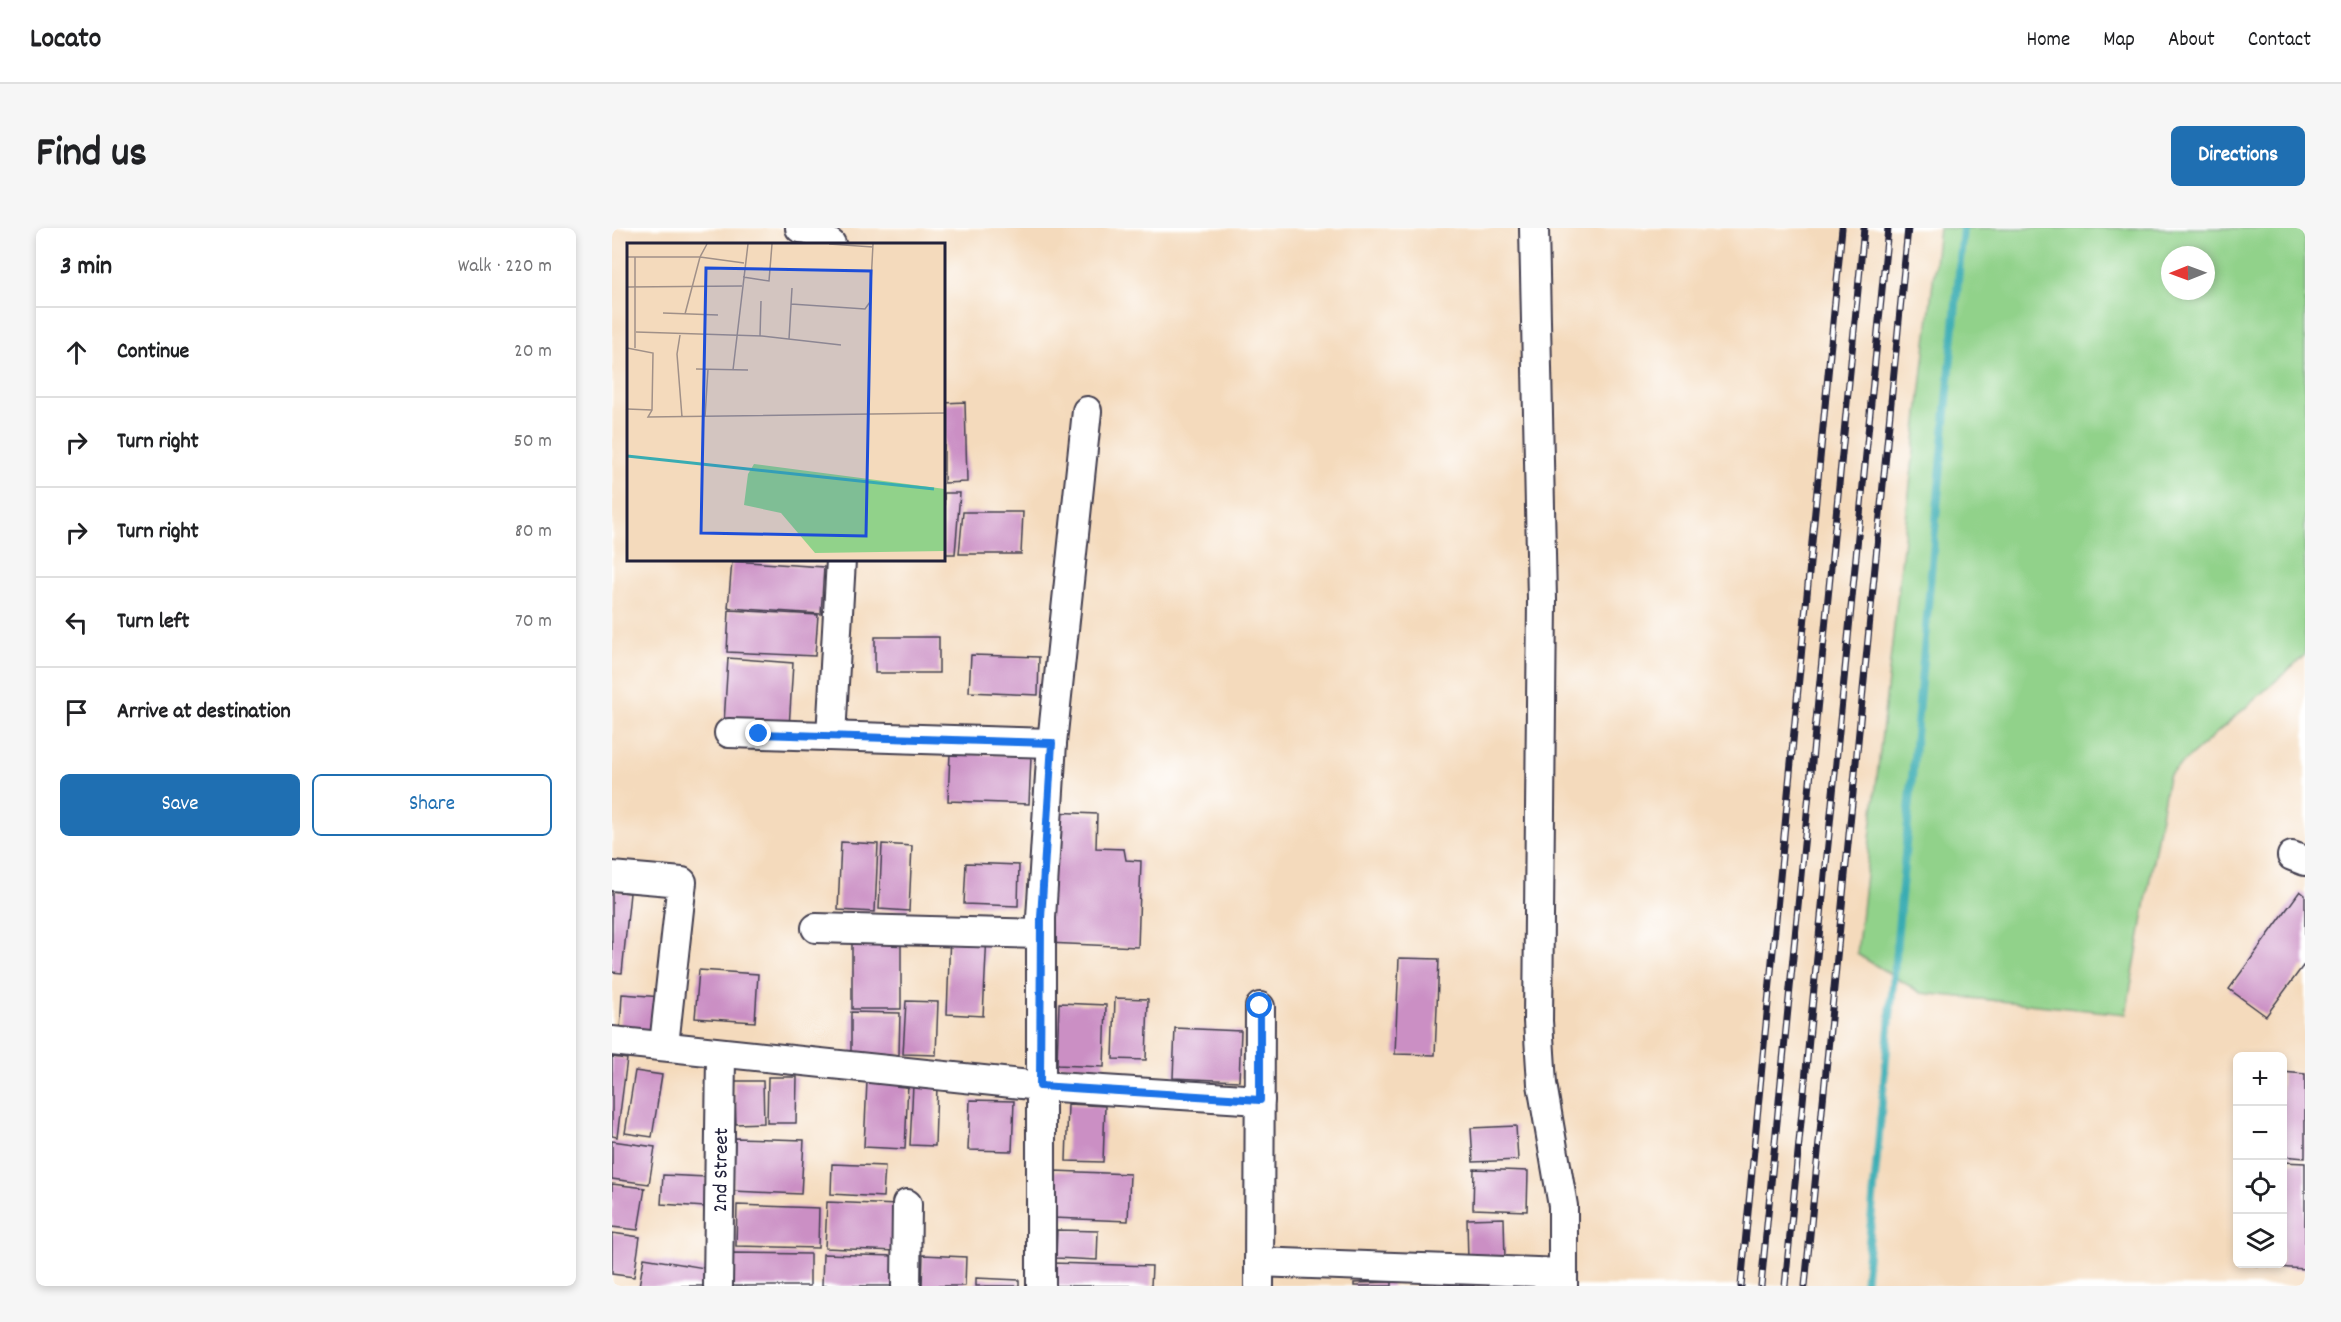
<!DOCTYPE html>
<meta charset="utf-8">
<style>
body{margin:0;font-family:Dekko,sans-serif;background:#f6f6f6;color:#202124}
.controls{position:absolute;right:18px;bottom:18px;display:grid;overflow:hidden;border-radius:9px;box-shadow:0 3px 9px #0003}
.controls button{width:54px;height:54px;display:grid;place-items:center;padding:0;border:0;border-bottom:2px solid #e0e0e0;background:#fff;color:#202124;font:30px sans-serif}
.compass{position:absolute;left:1549px;top:18px;width:54px;height:54px;border-radius:50%;background:#fff;box-shadow:0 3px 9px #0003;rotate:269deg}
.stop{position:absolute;width:18px;height:18px;margin:-14px;border:4px solid #1a73e8;border-radius:50%;background:#fff}
.stop.end{background:#1a73e8;border-color:#fff;box-shadow:0 2px 6px #0008}
.list{margin:0;padding:0;list-style:none}
h2{display:flex;justify-content:space-between;align-items:center;height:78px;margin:0;padding:0 24px;font-size:26px}
h2 small{font-size:20px;font-weight:400;color:#757577}
.list li{display:grid;grid-template-columns:39px 1fr auto;gap:18px;align-items:center;box-sizing:border-box;height:90px;padding:0 24px;border-top:2px solid #e0e0e0}
.list b{display:block;font-size:22px;white-space:nowrap}
.list em{font-size:20px;font-style:normal;color:#757577}
.actions{display:flex;gap:12px;padding:18px 24px}
.actions a{flex:1;padding:14px 0;border:2px solid #1f6fb2;border-radius:9px;text-align:center;font-size:21px;color:#1f6fb2}
.actions .main{background:#1f6fb2;color:#fff}
.icon{flex:none;width:33px;height:33px;fill:none;stroke:currentColor;stroke-width:2;stroke-linecap:round;stroke-linejoin:round}
.map{position:relative;flex:none;width:1693px;height:1058px;overflow:hidden;border-radius:9px}
header{display:flex;align-items:center;gap:36px;box-sizing:border-box;height:84px;padding:0 30px;background:#fff;border-bottom:2px solid #e0e0e0}
header strong{font-size:28px}
nav{display:flex;gap:33px;margin-inline-start:auto;font-size:21px}
.intro{display:flex;align-items:center;justify-content:space-between;box-sizing:border-box;height:144px;padding:0 36px}
h1{margin:0;font-size:42px}
.button{padding:15px 27px;border-radius:9px;background:#1f6fb2;color:#fff;font-size:21px;font-weight:700}
main{display:flex;gap:36px;padding:0 36px}
aside{flex:1;background:#fff;border-radius:9px;box-shadow:0 3px 9px #0003}
.map>svg:first-child{display:block}
.green{fill:#91d28a;stroke:#5a7a62;stroke-width:1.5;fill-rule:evenodd}
.lines{fill:none;stroke-linecap:round;stroke-linejoin:round}
.stream{stroke:#39acb2;stroke-width:8}
.building{fill:#cb8fc4}
.minor-casing{stroke:#423e4e;stroke-width:32}
.minor{stroke:#fff;stroke-width:28}
.rail-casing{stroke:#22223b;stroke-width:7}
.rail{stroke:#fff;stroke-width:4.5;stroke-dasharray:14;stroke-linecap:butt}
.route{stroke:#1a73e8;stroke-width:8}
.labels{text-anchor:middle;stroke-width:6;stroke-linejoin:round;paint-order:stroke}
.street-label{font-size:21px;fill:#22223b;stroke:#fff}
.inset-river{fill:none;stroke:#39acb2;stroke-width:3}
.inset-road{fill:none;stroke:#a09088;stroke-width:1.5}
.view{fill:#1d4ed8;fill-opacity:0.15;stroke:#1d4ed8;stroke-width:3}
.inset-edge{fill:none;stroke:#22223b;stroke-width:3}
</style>
<header>
<strong>Locato</strong>
<nav><a>Home</a><a>Map</a><a>About</a><a>Contact</a></nav>
</header>
<div class="intro"><h1>Find us</h1><a class="button">Directions</a></div>
<main>
<aside>
<h2>3 min<small>Walk · 220 m</small></h2>
<ul class="list">
<li><svg class="icon" aria-label="ahead" viewBox="0 0 24 24"><path d="M12 20V5M6 11l6-6 6 6"/></svg><div><b>Continue</b></div><em>20 m</em></li>
<li><svg class="icon" aria-label="right" viewBox="0 0 24 24"><path d="M7 20v-9h11M14 6l5 5-5 5"/></svg><div><b>Turn right</b></div><em>50 m</em></li>
<li><svg class="icon" aria-label="right" viewBox="0 0 24 24"><path d="M7 20v-9h11M14 6l5 5-5 5"/></svg><div><b>Turn right</b></div><em>80 m</em></li>
<li><svg class="icon" aria-label="left" viewBox="0 0 24 24"><path d="M17 20v-9H6M10 6l-5 5 5 5"/></svg><div><b>Turn left</b></div><em>70 m</em></li>
<li><svg class="icon" aria-label="arrive" viewBox="0 0 24 24"><path d="M6 21V4h12l-3 4 3 4H6"/></svg><div><b>Arrive at destination</b></div></li>
</ul>
<div class="actions"><a class="main">Save</a><a>Share</a></div>
</aside>
<div class="map">
<svg width="1693" height="1058" viewBox="0 0 1693 1058">
<rect width="100%" height="100%" fill="#fff"/>
<filter id="ink" filterUnits="userSpaceOnUse"><feTurbulence type="fractalNoise" baseFrequency=".0167" numOctaves="2"/><feDisplacementMap in="SourceGraphic" scale="12" xChannelSelector="R" yChannelSelector="G"/><feConvolveMatrix kernelMatrix="1 2 1 2 8 2 1 2 1" color-interpolation-filters="sRGB"/></filter>
<filter id="wash" filterUnits="userSpaceOnUse"><feTurbulence type="fractalNoise" baseFrequency=".008" numOctaves="4" result="noise"/><feDisplacementMap in="SourceGraphic" scale="24" xChannelSelector="R" yChannelSelector="G"/><feGaussianBlur stdDeviation="1.35" result="paint"/><feColorMatrix in="noise" values="0 0 0 0 0 0 0 0 0 0 0 0 0 0 0 0 0 1.4 0 .05"/><feComposite in="paint" operator="in"/></filter>
<g filter="url(#wash)">
<rect width="100%" height="100%" fill="#f4dabc"/>
<!-- green -->
<path class="green" d="M1327 0H1693V427L1556 548 1514 786 1309 765 1245 726ZM1558 27H1594V63H1558Z"/>
<g class="lines">
<!-- stream -->
<polyline class="stream" points="1253,1058 1351,0"/>
</g>
<g id="blocks">
<!-- building -->
<g class="building">
<polygon points="353,174 355,254 332,255 332,175"/>
<polygon points="332,265 348,265 343,326 332,326"/>
<polygon points="351,284 411,284 409,326 347,326"/>
<polygon points="120,333 212,339 209,386 116,380"/>
<polygon points="117,382 206,387 203,428 115,424"/>
<rect x="263" y="409" width="64" height="36"/>
<polygon points="359,427 427,429 426,467 357,464"/>
<polygon points="116,430 181,435 177,500 112,495"/>
<polygon points="338,525 419,528 417,576 336,573"/>
<polygon points="440,584 485,586 484,620 512,621 514,632 529,633 526,719 435,715"/>
<polygon points="229,614 266,616 263,684 226,682"/>
<polygon points="270,616 300,618 297,683 267,681"/>
<polygon points="354,635 407,637 406,678 352,676"/>
<polygon points="0,663 18,665 10,745 0,744"/>
<polygon points="1688,663 1693,667 1693,740 1691,738 1654,788 1617,761"/>
<polygon points="338,705 375,706 371,788 335,786"/>
<rect x="240" y="710" width="49" height="71"/>
<polygon points="787,730 827,731 823,827 783,826"/>
<polygon points="87,742 146,746 143,794 83,790"/>
<polygon points="10,766 50,769 48,807 8,804"/>
<polygon points="503,770 536,771 534,832 501,831"/>
<polygon points="294,773 326,774 324,827 291,826"/>
<polygon points="447,775 494,777 492,839 445,837"/>
<polygon points="239,784 288,785 287,828 239,827"/>
<polygon points="563,800 629,803 627,853 561,850"/>
<polygon points="0,829 15,831 5,909 0,908"/>
<polygon points="23,843 50,847 40,909 13,905"/>
<polygon points="1670,844 1693,846 1693,930 1670,928"/>
<polygon points="156,849 185,849 184,895 155,895"/>
<polygon points="122,853 151,853 152,895 124,896"/>
<polygon points="255,853 296,855 293,921 252,919"/>
<polygon points="301,857 325,858 323,918 298,917"/>
<polygon points="358,872 402,873 400,923 356,922"/>
<polygon points="456,876 493,878 491,934 454,933"/>
<polygon points="904,898 906,932 861,934 859,900"/>
<polygon points="123,910 192,912 189,966 121,963"/>
<polygon points="0,913 43,919 37,956 0,951"/>
<polygon points="1670,934 1693,935 1693,1041 1637,1037 1670,1036"/>
<polygon points="220,936 273,938 271,969 219,966"/>
<polygon points="862,941 916,943 915,983 861,981"/>
<polygon points="442,943 518,946 516,993 441,990"/>
<polygon points="51,947 95,949 93,979 49,976"/>
<polygon points="0,956 33,960 26,1002 0,999"/>
<polygon points="215,974 286,977 284,1023 213,1020"/>
<polygon points="125,977 207,980 206,1020 124,1018"/>
<polygon points="892,990 893,1033 856,1034 855,991"/>
<polygon points="445,1002 486,1003 485,1032 444,1030"/>
<polygon points="0,1005 28,1009 22,1049 0,1046"/>
<polygon points="120,1025 198,1026 198,1058 120,1058"/>
<polygon points="211,1026 284,1028 283,1058 210,1058"/>
<polygon points="311,1027 354,1029 353,1058 310,1058"/>
<polygon points="32,1030 99,1041 96,1058 27,1058"/>
<polygon points="440,1035 540,1038 539,1058 439,1058"/>
<polygon points="364,1050 407,1052 407,1058 364,1058"/>
<polygon points="861,1051 862,1058 824,1058 823,1053"/>
<polygon points="780,1054 780,1058 742,1058 742,1055"/>
</g>
</g>
</g>
<g filter="url(#ink)">
<use href="#blocks" fill-opacity="0" stroke="#423e4e" stroke-width="1.5"/>
<g class="lines">
<!-- minor casing -->
<g class="minor-casing">
<g id="minor">
<polyline points="188,0 197,1 219,16"/>
<polyline points="922,0 930,372 926,793 930,856 951,978 951,1058"/>
<polyline points="117,505 440,515"/>
<polyline points="219,508 229,332"/>
<polyline points="1680,628 1693,633"/>
<polyline points="0,648 70,654 52,817"/>
<polyline points="204,700 429,706"/>
<polyline points="0,813 428,858 648,872"/>
<polyline points="647,1034 951,1045"/>
<path id="s1" d="M106 1058 109 827"/>
<polyline points="294,1058 295,976"/>
<polyline points="429,1058 429,690 440,515 475,183"/>
<polyline points="647,1058 648,779"/>
</g>
</g>
<!-- minor -->
<use href="#minor" class="minor"/>
<!-- rail casing -->
<g class="rail-casing">
<g id="rail">
<polyline points="1129,1058 1230,0"/>
<polyline points="1149,1058 1252,0"/>
<polyline points="1173,1058 1276,0"/>
<polyline points="1193,1058 1296,0"/>
</g>
</g>
<!-- rail -->
<use href="#rail" class="rail"/>
</g>
</g>
<g class="lines" filter="url(#ink)">
<!-- route -->
<polyline class="route" points="147,506 440,515 429,690 428,858 648,872 648,778"/>
</g>
<g class="labels">
<!-- street labels -->
<g class="street-label">
<text dy="7" stroke="none"><textPath href="#s1" startOffset="116">2nd Street</textPath></text>
</g>
</g>
<!-- overview -->
<g transform="translate(15 15)">
<rect width="318" height="318" fill="#f4dabc"/>
<path d="M127 221 318 246V308L188 310 154 270 117 262 121 231Z" fill="#91d28a"/>
<path class="inset-river" d="M0 213 307 246"/>
<path class="inset-road" d="M202 1 246 4M0 14H73L117 20M116 34 142 38 145 1M0 44 115 43M164 61 238 66 243 59 246 1M36 70 91 72M58 71 73 14 80 1M9 89 135 93 214 102M53 92 50 111 55 174M133 93 134 58M162 96 165 45M0 105 26 110 25 167 21 174 318 170M8 105V14M69 126 121 127M106 127 121 1M0 166 25 167M78 174 81 126"/>
<path class="view" d="M79 25 244 28 239 293 74 290Z"/>
<rect width="318" height="318" class="inset-edge"/>
</g>
</svg>
<div class="controls">
<button>+</button>
<button>−</button>
<button><svg class="icon" aria-label="locate" viewBox="0 0 24 24"><circle cx="12" cy="12" r="6"/><path d="M12 2v4M12 18v4M2 12h4M18 12h4"/></svg></button>
<button><svg class="icon" aria-label="layers" viewBox="0 0 24 24"><path d="M12 4l9 5-9 5-9-5zM3 14l9 5 9-5"/></svg></button>
</div>
<svg class="compass" viewBox="-18 -18 36 36"><path d="M0-13l5 13h-10z" fill="#e53935"/><path d="M0 13l5-13h-10z" fill="#757577"/></svg>
<div class="stop" style="left:648px;top:778px"></div>
<div class="stop end" style="left:147px;top:506px"></div>
</div>
</main>
